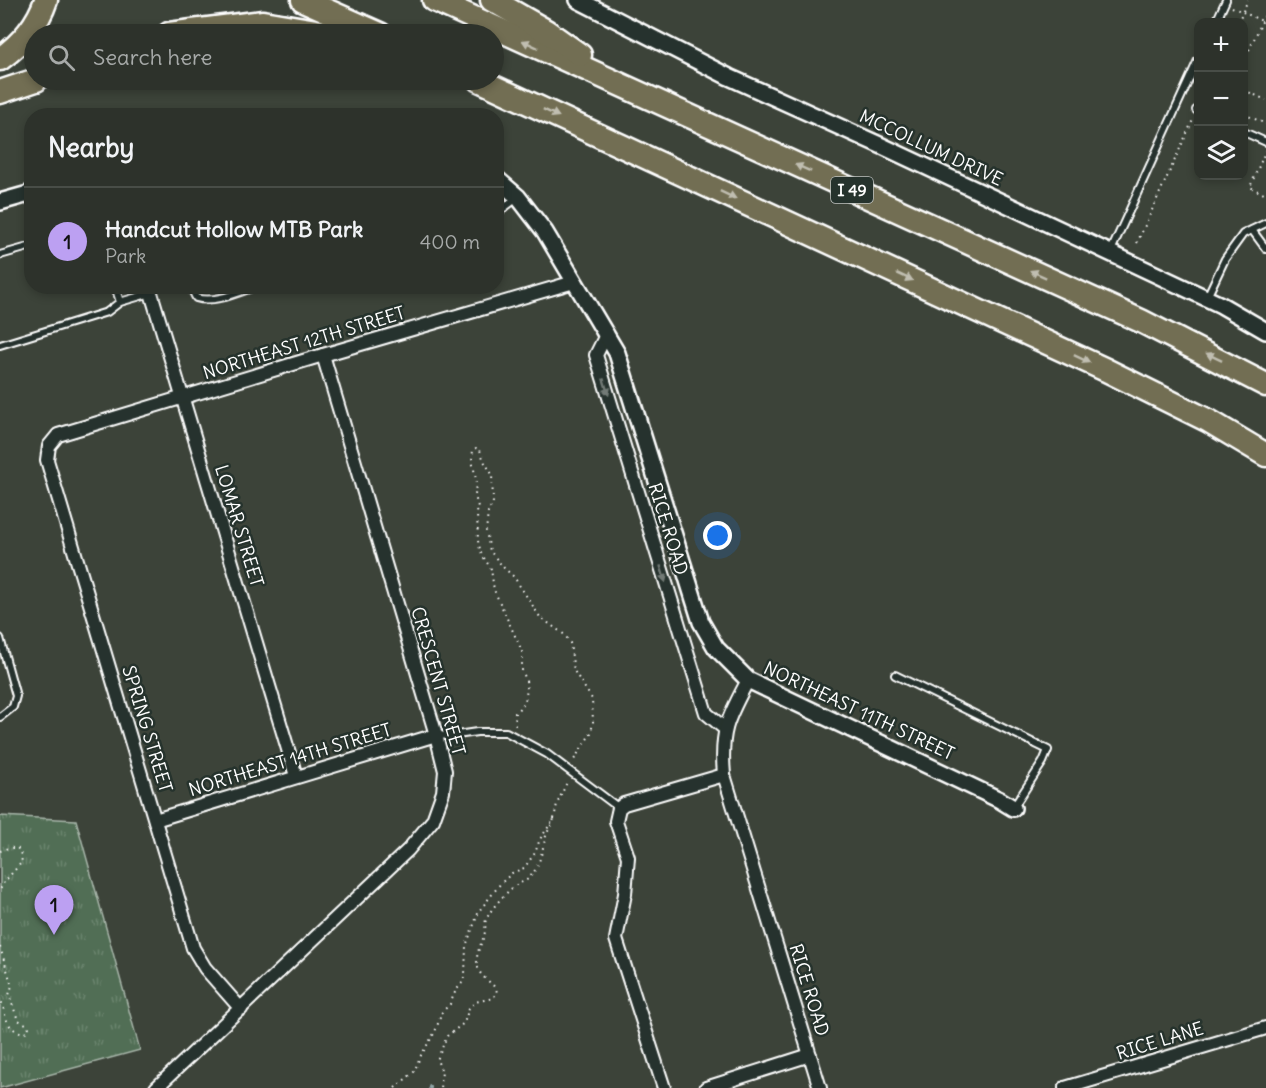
<!DOCTYPE html>
<meta charset="utf-8">
<style>
body{margin:0;font-family:Delius,sans-serif;background:#353a33;color:#f1f3f6}
.controls{position:absolute;right:18px;top:18px;display:grid;overflow:hidden;border-radius:12px;box-shadow:0 3px 9px #0003}
.controls button{width:54px;height:54px;display:grid;place-items:center;padding:0;border:0;border-bottom:2px solid #484d47;background:#2d322b;color:#f1f3f6;font:30px sans-serif}
.you{position:absolute;left:718px;top:536px;width:21px;height:21px;margin:-15px;border:4px solid #fff;border-radius:50%;background:#1a73e8;box-shadow:0 0 0 9px #1a73e833}
.badge{display:grid;place-items:center;width:39px;height:39px;border-radius:50%;background:#bca0f2;color:#111;font-size:20px;font-weight:700}
.pin{position:absolute;translate:-50% -50px;filter:drop-shadow(0 2px 3px #0008)}
.pin::after{content:'';position:absolute;top:32px;width:21px;height:18px;background:inherit;clip-path:polygon(0 0,100% 0,50% 100%)}
.list{margin:0;padding:0;list-style:none}
h2{display:flex;justify-content:space-between;align-items:center;height:78px;margin:0;padding:0 24px;font-size:26px}
h2 small{font-size:20px;font-weight:400;color:#a7aaa9}
.list li{display:grid;grid-template-columns:39px 1fr auto;gap:18px;align-items:center;box-sizing:border-box;height:108px;padding:0 24px;border-top:2px solid #484d47}
.list b{display:block;font-size:22px;white-space:nowrap}
.list p{margin:0;font-size:20px;white-space:nowrap;color:#a7aaa9}
.list em{font-size:20px;font-style:normal;color:#a7aaa9}
.icon{flex:none;width:33px;height:33px;fill:none;stroke:currentColor;stroke-width:2;stroke-linecap:round;stroke-linejoin:round}
.map{position:relative;flex:none;width:1266px;height:1088px;overflow:hidden}
.search{position:absolute;background:#2d322b;box-shadow:0 3px 9px #0003;left:24px;top:24px;width:480px;height:66px;display:flex;align-items:center;gap:15px;box-sizing:border-box;padding:0 21px;border-radius:33px;color:#a7aaa9;font-size:22px}
.panel{position:absolute;background:#2d322b;box-shadow:0 3px 9px #0003;left:24px;top:108px;width:480px;height:186px;border-radius:24px}
.map>svg:first-child{display:block}
.park{fill:url(#park-tufts);stroke:#a8b6aa;stroke-width:1.5}
.lines{fill:none;stroke-linecap:round;stroke-linejoin:round}
.stream{stroke:#8fa4a6;stroke-width:4}
.service-casing{stroke:#fff;stroke-width:10}
.minor-casing{stroke:#fff;stroke-width:16}
.tertiary-casing{stroke:#fff;stroke-width:20}
.motorway-casing{stroke:#fff;stroke-width:27}
.path{stroke:#fff;stroke-width:2;stroke-dasharray:1.5 4.5;stroke-linecap:butt}
.service{stroke:#26332d;stroke-width:6}
.minor{stroke:#26332d;stroke-width:12}
.tertiary{stroke:#26332d;stroke-width:15}
.motorway{stroke:#726e52;stroke-width:22}
.oneway{fill:#c0beb1}
.oneway2{fill:#727a76}
.labels{text-anchor:middle;stroke-width:5;stroke-linejoin:round;paint-order:stroke}
.shield{fill:#26332d;stroke:#bec2c0;stroke-width:1.5}
.shield-label{font-size:16px;font-weight:bold;fill:#fff}
.street-label{font-size:18px;fill:#fff;stroke:#26332d}
</style>
<div class="map">
<svg width="1266" height="1088" viewBox="0 0 1266 1088">
<defs>
<pattern id="park-tufts" width="24" height="20" patternUnits="userSpaceOnUse" patternTransform="scale(1.5)"><rect width="24" height="20" fill="#516e55"/><path d="M3 7l-1-3M5 7V3M7 7l1-3M15 17l-1-3M17 17v-4M19 17l1-3" fill="none" stroke="#6b846e"/></pattern>
</defs>
<rect width="100%" height="100%" fill="#3c4339"/>
<filter id="ink" filterUnits="userSpaceOnUse"><feTurbulence type="fractalNoise" baseFrequency=".0167" numOctaves="2"/><feDisplacementMap in="SourceGraphic" scale="12" xChannelSelector="R" yChannelSelector="G"/><feConvolveMatrix kernelMatrix="1 2 1 2 8 2 1 2 1" color-interpolation-filters="sRGB"/></filter>
<g filter="url(#ink)">
<!-- park -->
<polygon class="park" points="0,816 76,820 140,1050 0,1088"/>
<g class="lines">
<!-- stream -->
<polyline class="stream" points="430,1088 430,1087"/>
<!-- service casing -->
<g class="service-casing">
<g id="service">
<polyline points="1216,22 1226,0"/>
<polyline points="1196,110 1198,111"/>
<polyline points="1244,132 1266,142"/>
<polyline points="496,214 517,198"/>
<polyline points="1252,230 1266,249"/>
<polyline points="1110,253 1198,60"/>
<polyline points="0,255 32,246"/>
<polyline points="115,286 120,302"/>
<path d="M190 286 196 298C214 304 239 292 257 286"/>
<polyline points="1207,297 1225,259 1243,234 1266,223"/>
<polyline points="0,345 107,312 120,302 151,293"/>
<polyline points="0,638 16,696 13,707 0,717"/>
<polyline points="895,675 1048,750 1043,762 1013,808"/>
<polyline points="436,735 450,736 477,732 506,732 547,754 619,808"/>
</g>
</g>
<!-- minor casing -->
<g class="minor-casing">
<g id="minor">
<polyline points="149,286 296,776"/>
<polyline points="607,333 596,355 706,713 725,729"/>
<path d="M748 680C728 718 720 730 724 775L820 1088"/>
<polyline points="155,820 436,735"/>
<polyline points="241,1009 205,968 193,948 47,460 49,446 58,435 323,355 574,282"/>
<polyline points="156,1088 408,850 433,820 443,792 445,771 436,735 323,355"/>
<polyline points="664,1088 616,939 625,894 628,857 616,821 619,808 624,804 724,775"/>
<polyline points="706,1088 810,1055"/>
<polyline points="1065,1088 1266,1028"/>
</g>
</g>
<!-- tertiary casing -->
<g class="tertiary-casing">
<g id="tertiary">
<polyline points="578,0 729,77 882,146 1221,305 1266,331"/>
<polyline points="496,178 518,197 545,232 617,353 701,622 716,648 748,680 1000,800 1013,808"/>
<polyline points="0,202 32,193"/>
</g>
</g>
<!-- motorway casing -->
<g class="motorway-casing">
<g id="motorway">
<polyline points="303,0 380,34"/>
<polyline points="434,0 1141,321 1266,385"/>
<polyline points="492,0 546,31 580,55"/>
<polyline points="169,34 263,22 334,34"/>
<path d="M0 59C21 44 38 24 46 0"/>
<polyline points="479,80 1106,370 1209,421 1266,455"/>
<polyline points="0,92 36,80"/>
</g>
</g>
<!-- path -->
<g class="path">
<polyline points="1232,7 1262,21"/>
<polyline points="1238,22 1248,0"/>
<polyline points="1244,61 1266,13"/>
<polyline points="1244,90 1266,100"/>
<polyline points="1244,114 1266,124"/>
<polyline points="1266,150 1250,187 1266,195"/>
<polyline points="1137,243 1193,120"/>
<polyline points="515,726 515,713 525,702 527,689 526,680 522,670 522,651 494,590 491,569 481,553 478,541 477,513 478,507 475,496 476,479 472,460 473,450 476,448 480,450 484,461 492,474 493,502 488,513 486,531 490,551 504,568 514,577 540,617 565,635 570,643 574,671 592,699 593,722 591,733 572,763"/>
<polyline points="554,819 557,804 568,780"/>
<polyline points="0,851 8,848 17,848 20,851 22,862 4,882 0,890"/>
<path d="M0 947 12 986 9 995 18 1020 28 1025 29 1027 25 1033C3 1030 7 1013 0 998"/>
<path d="M395 1088 414 1072 420 1057 435 1032 442 1012 450 1004 456 990 461 985 465 975 466 946 479 911 501 883 512 873 524 868 527 864 535 853 540 839 554 819C552 825 548 830 546 836 542 850 540 867 529 878 525 882 518 883 513 887 503 896 489 910 485 923 485 926 486 929 485 932 482 945 474 953 478 968 481 979 494 982 497 992L493 998 475 1002 469 1008 464 1023 447 1036 437 1060 442 1072 440 1088"/>
</g>
<!-- service -->
<use href="#service" class="service"/>
<!-- minor -->
<use href="#minor" class="minor"/>
<!-- tertiary -->
<use href="#tertiary" class="tertiary"/>
<!-- motorway -->
<use href="#motorway" class="motorway"/>
</g>
<!-- one-way arrows -->
<defs><path id="oneway-solid" d="M-6-.8H1V-3.2L6.5 0L1 3.2V.8H-6Z" transform="scale(1.5)"/></defs>
<g class="oneway">
<use href="#oneway-solid" transform="translate(530 44) rotate(-155)"/>
<use href="#oneway-solid" transform="translate(551 113) rotate(25)"/>
<use href="#oneway-solid" transform="translate(803 168) rotate(-156)"/>
<use href="#oneway-solid" transform="translate(728 195) rotate(25)"/>
<use href="#oneway-solid" transform="translate(1038 274) rotate(-156)"/>
<use href="#oneway-solid" transform="translate(905 277) rotate(25)"/>
<use href="#oneway-solid" transform="translate(1214 357) rotate(-154)"/>
<use href="#oneway-solid" transform="translate(1082 359) rotate(25)"/>
</g>
<g class="oneway2">
<use href="#oneway-solid" transform="translate(606 387) rotate(72)"/>
<use href="#oneway-solid" transform="translate(663 574) rotate(73)"/>
</g>
</g>
<g class="labels">
<!-- shield labels -->
<rect class="shield" x="831" y="177" width="42" height="26" rx="4.5"/>
<g class="shield-label">
<text x="852" y="196">I 49</text>
</g>
<!-- street labels -->
<g class="street-label">
<text transform="translate(931 148) rotate(25)" y="6">MCCOLLUM DRIVE</text>
<text transform="translate(304 343) rotate(-17)" y="6">NORTHEAST 12TH STREET</text>
<text transform="translate(239 526) rotate(73)" y="6">LOMAR STREET</text>
<text transform="translate(668 529) rotate(73)" y="6">RICE ROAD</text>
<text transform="translate(438 681) rotate(74)" y="6">CRESCENT STREET</text>
<text transform="translate(859 711) rotate(25)" y="6">NORTHEAST 11TH STREET</text>
<text transform="translate(147 729) rotate(73)" y="6">SPRING STREET</text>
<text transform="translate(290 760) rotate(-17)" y="6">NORTHEAST 14TH STREET</text>
<text transform="translate(809 990) rotate(73)" y="6">RICE ROAD</text>
<text transform="translate(1160 1041) rotate(-17)" y="6">RICE LANE</text>
</g>
</g>
</svg>
<div class="controls">
<button>+</button>
<button>−</button>
<button><svg class="icon" aria-label="layers" viewBox="0 0 24 24"><path d="M12 4l9 5-9 5-9-5zM3 14l9 5 9-5"/></svg></button>
</div>
<div class="you"></div>
<div class="pin badge" style="left:54px;top:935px">1</div>
<div class="search"><svg class="icon" aria-label="search" viewBox="0 0 24 24"><circle cx="10" cy="10" r="6"/><path d="M15 15l6 6"/></svg>Search here</div>
<section class="panel">
<h2>Nearby<small></small></h2>
<ul class="list">
<li><span class="badge">1</span><div><b>Handcut Hollow MTB Park</b><p>Park</p></div><em>400 m</em></li>
</ul>
</section>
</div>
